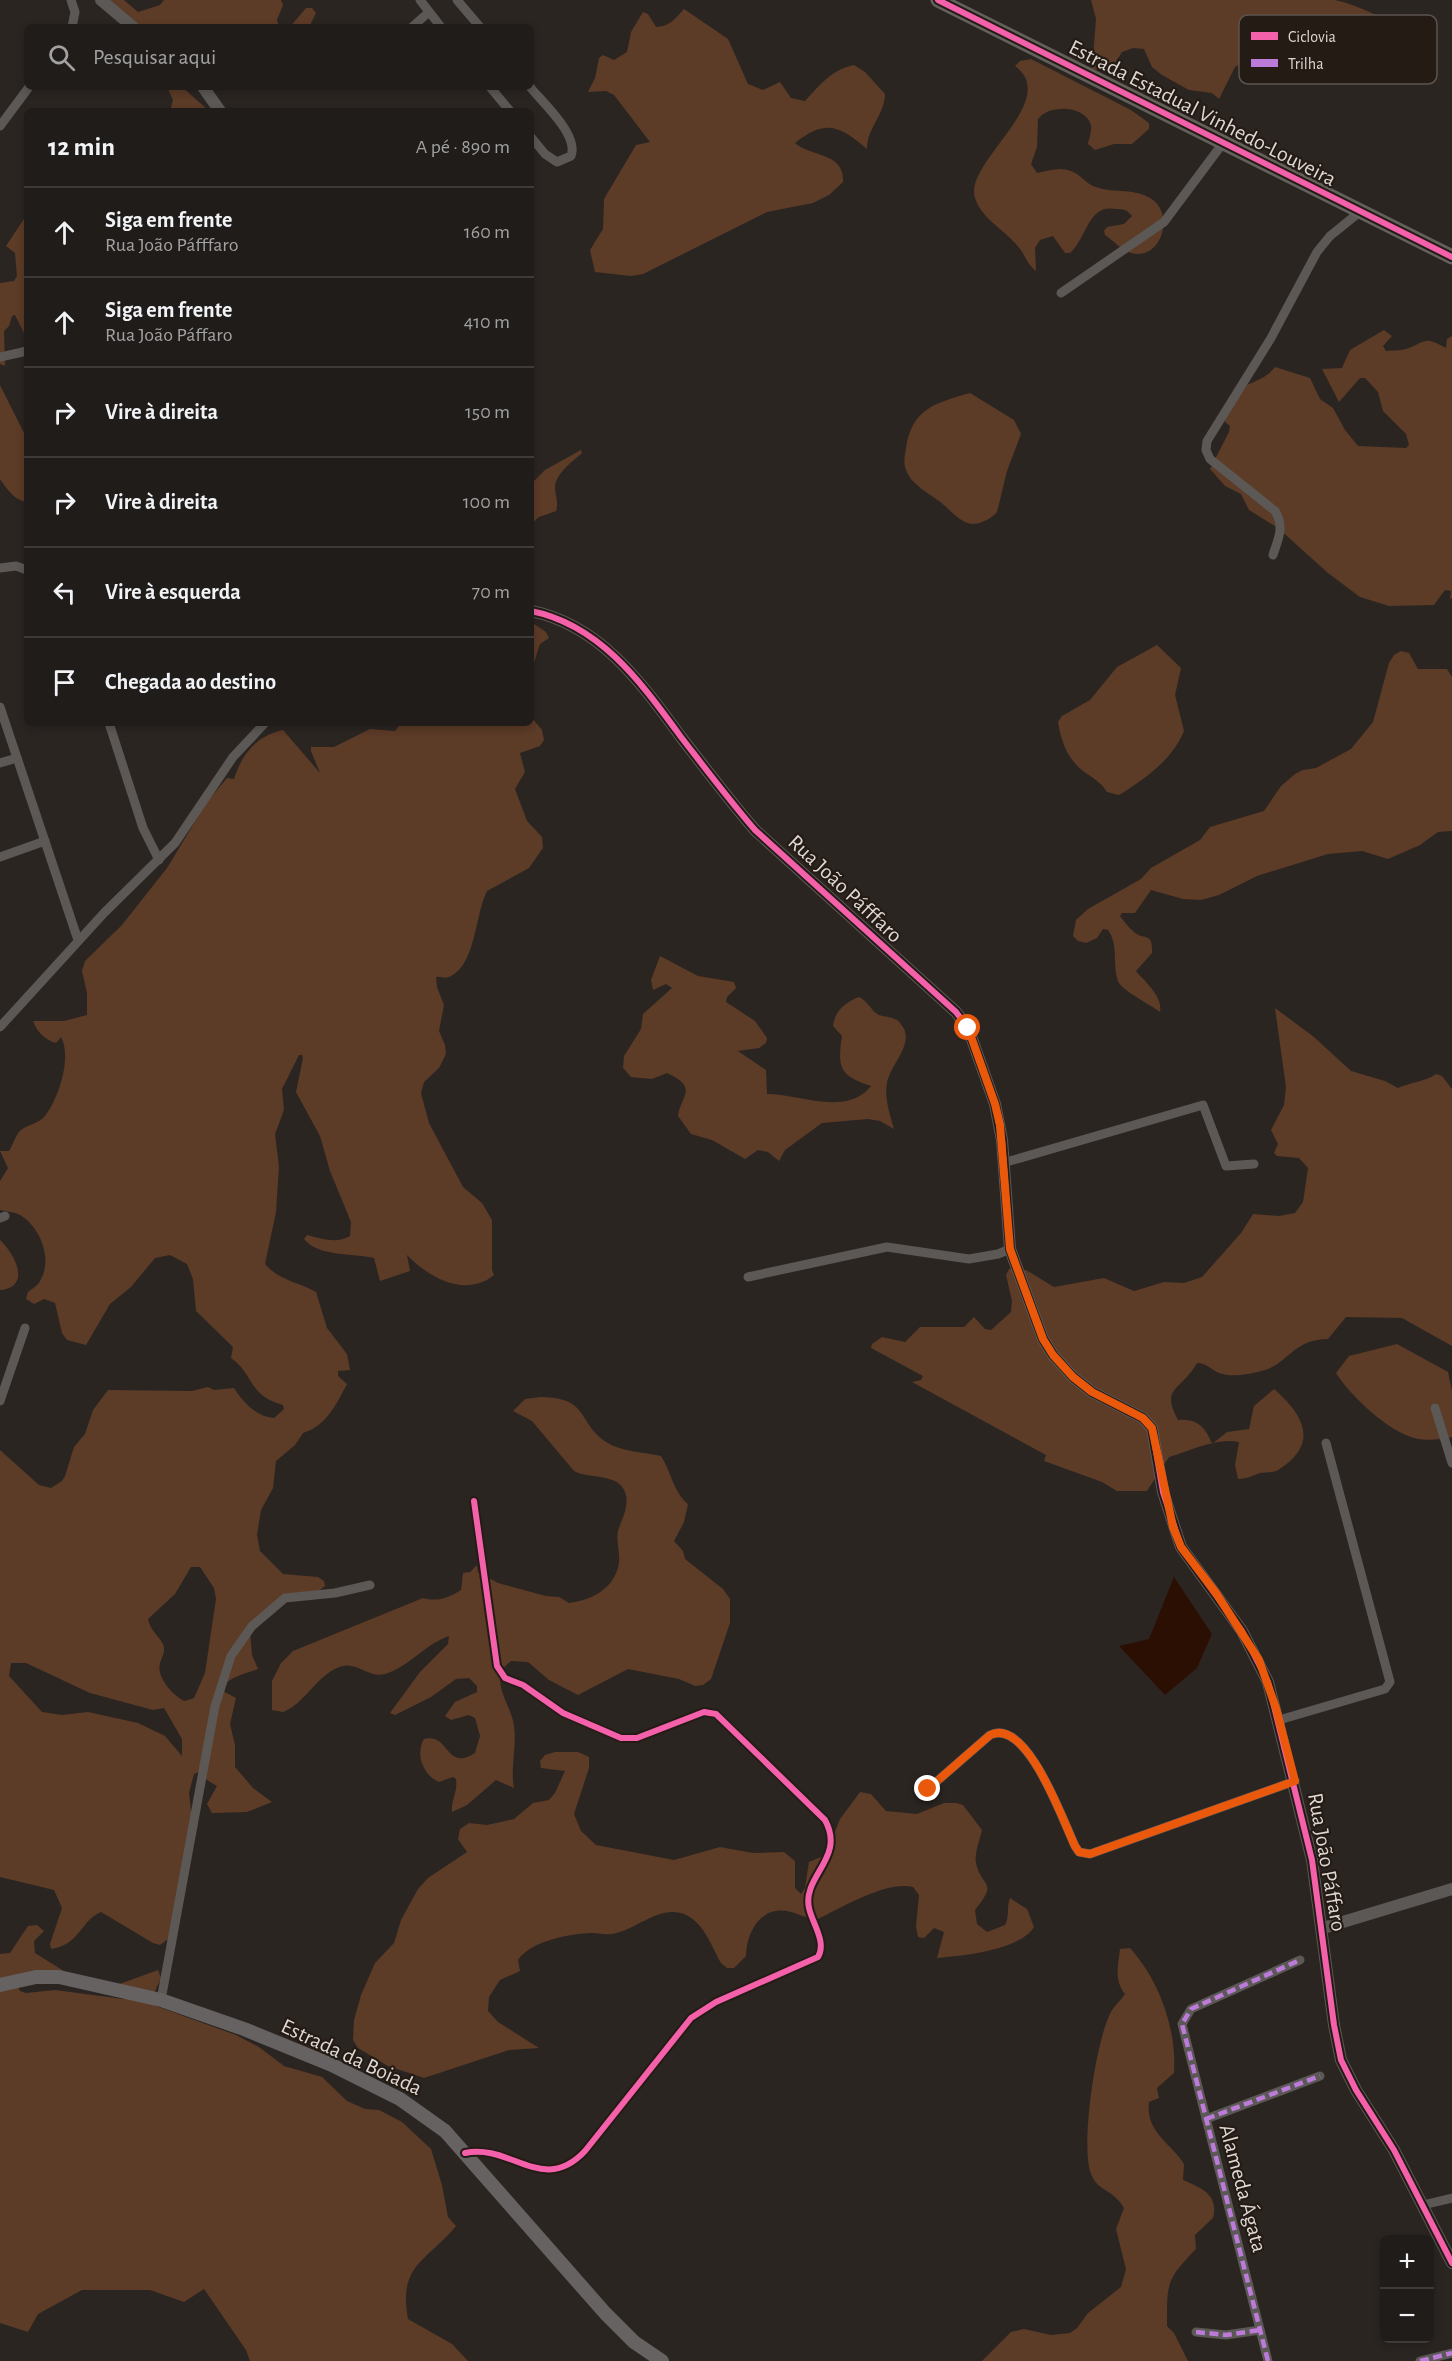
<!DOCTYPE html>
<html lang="pt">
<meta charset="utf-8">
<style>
body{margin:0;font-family:"Alegreya Sans",sans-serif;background:#282523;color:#f1f3f6}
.controls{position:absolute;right:18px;bottom:18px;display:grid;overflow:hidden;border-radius:9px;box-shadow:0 3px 9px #0003}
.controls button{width:54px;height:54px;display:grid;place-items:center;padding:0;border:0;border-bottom:2px solid #3d3a39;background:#201c1a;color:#f1f3f6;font:30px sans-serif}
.stop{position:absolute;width:18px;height:18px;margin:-14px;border:4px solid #ea580c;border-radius:50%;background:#fff}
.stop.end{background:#ea580c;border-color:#fff;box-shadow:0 2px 6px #0008}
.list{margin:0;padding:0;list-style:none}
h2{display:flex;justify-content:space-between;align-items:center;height:78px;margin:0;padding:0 24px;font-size:26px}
h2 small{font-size:20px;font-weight:400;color:#a2a1a2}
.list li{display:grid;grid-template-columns:39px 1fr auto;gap:18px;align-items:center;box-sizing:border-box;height:90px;padding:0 24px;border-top:2px solid #3d3a39}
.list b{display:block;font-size:22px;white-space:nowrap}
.list p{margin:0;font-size:20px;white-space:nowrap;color:#a2a1a2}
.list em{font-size:20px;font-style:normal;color:#a2a1a2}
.icon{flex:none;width:33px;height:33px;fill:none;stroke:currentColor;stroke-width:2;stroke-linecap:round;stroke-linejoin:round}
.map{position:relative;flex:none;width:1452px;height:2361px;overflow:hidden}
.search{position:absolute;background:#201c1a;box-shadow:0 3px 9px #0003;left:24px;top:24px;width:510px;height:66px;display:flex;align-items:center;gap:15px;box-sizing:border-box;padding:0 21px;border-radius:9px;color:#a2a1a2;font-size:22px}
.panel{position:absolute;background:#201c1a;box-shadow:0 3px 9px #0003;left:24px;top:108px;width:510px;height:618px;border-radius:9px}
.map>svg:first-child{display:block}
.green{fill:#5c3b27;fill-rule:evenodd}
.water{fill:#2c0f03}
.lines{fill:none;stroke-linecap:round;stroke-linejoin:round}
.minor{stroke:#5b5856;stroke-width:9}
.tertiary{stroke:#5b5856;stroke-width:12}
.secondary{stroke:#666261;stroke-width:14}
.primary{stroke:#64605e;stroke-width:15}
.quiet{stroke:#bd7bd9;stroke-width:4.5;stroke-dasharray:9 4.5;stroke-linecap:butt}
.cycleway-casing{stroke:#251b15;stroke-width:10}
.cycleway{stroke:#f560ab;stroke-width:6}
.route{stroke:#ea580c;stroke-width:8}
.labels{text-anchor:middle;stroke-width:4.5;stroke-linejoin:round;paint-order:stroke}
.street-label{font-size:22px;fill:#ded7d3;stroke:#251b15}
.key{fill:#251b15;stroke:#5c534e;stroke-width:1.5}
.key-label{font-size:16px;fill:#ded7d3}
</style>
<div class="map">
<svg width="1452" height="2361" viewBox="0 0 1452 2361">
<rect width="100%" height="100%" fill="#2b2522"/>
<!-- green -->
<g class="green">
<polygon points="106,0 124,0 138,12 160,5 164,0 281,0 283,5 277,20 279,27 132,27"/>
<path d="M1091 0H1335C1364 6 1386 23 1415 29L1401 45 1412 47C1409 60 1397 78 1384 84L1359 76 1341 80 1316 76 1275 79 1240 64 1235 67 1219 99 1212 93 1189 90 1162 75 1152 67 1144 49 1133 48 1122 52 1110 71 1092 69 1096 19Z"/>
<polygon points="306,8 312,8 316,13 309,27 290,27"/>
<path d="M684 9 728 39 748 84 763 90 780 82 791 98 805 101C820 85 831 70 854 65L865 72 885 94C885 114 867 128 867 149 839 125 825 119 795 143 810 157 845 152 843 182L829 195 813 203 767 212 643 274 631 276 595 272 590 250 603 229 604 199 636 145 650 142 614 95 606 91 588 92 595 78 599 58 603 55 614 60 627 52 631 32 643 12 648 14 656 27C669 27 676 18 684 9Z"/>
<path d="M1031 59 1131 110 1149 123V129L1132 144H1114L1095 150 1088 144C1089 139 1092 131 1091 125 1085 105 1049 104 1038 119L1037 147 1031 164 1037 173C1050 170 1064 165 1077 174 1083 178 1088 185 1096 187 1115 194 1135 187 1153 200 1175 217 1160 261 1131 253 1122 251 1113 240 1105 235L1104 231 1107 227 1124 224 1132 216C1125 208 1125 210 1115 209 1088 204 1087 238 1070 253H1065L1053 236 1040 240 1035 248 1036 271C1027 264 1026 257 1020 249 1007 231 982 220 975 198 963 163 1062 100 1015 66L1020 61Z"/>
<polygon points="167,87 182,87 209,111 170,111 173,100"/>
<polygon points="24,219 27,219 27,339 15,315 12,316 9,326 4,331 5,366 0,364 0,283 14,281 17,276 15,253 6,246"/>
<path d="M1384 330 1392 336 1383 346 1386 351C1392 350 1400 351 1406 349 1427 342 1423 335 1446 348L1447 339 1452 336V598L1450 599 1451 591 1445 590 1434 605 1389 606 1360 597 1328 573 1278 528 1249 510 1241 494 1225 486 1210 469 1229 432 1230 426 1225 422C1226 412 1237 390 1247 385 1259 379 1266 378 1275 367L1310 378 1320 399 1333 408 1345 430 1358 446 1406 448 1409 445 1406 434 1383 411 1378 392 1365 378H1360L1339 402 1322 369 1342 368 1350 350Z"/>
<path d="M0 385 27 439V502C15 501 6 488 0 479Z"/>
<path d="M970 393 1014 420 1021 434 1007 471 997 512C992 518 981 524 973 524 959 523 950 509 939 501 928 493 911 484 906 470 903 463 905 455 906 448 912 408 936 403 970 393Z"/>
<path d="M581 450 582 453C572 462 556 473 555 487 555 496 559 502 556 511L539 517 531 524V484L545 470Z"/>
<polygon points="531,622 546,632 549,638 540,644 531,672"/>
<path d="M1157 645 1181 668 1175 695 1184 731C1172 760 1145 779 1119 795L1107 792C1100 781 1094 779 1083 771 1067 758 1061 741 1058 722L1062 716 1090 700 1117 667Z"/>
<path d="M1401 651 1409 653 1418 669H1447L1452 677V831L1438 832 1420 845 1388 859 1362 851 1328 854 1257 876 1219 895 1201 900 1183 899 1151 890 1135 913H1122L1120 916C1124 921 1128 927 1133 931 1144 942 1153 930 1152 953L1136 971C1145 982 1163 996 1160 1012 1151 1005 1121 990 1118 981 1112 963 1119 946 1108 930L1103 929 1097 938 1086 943 1078 941 1073 936 1076 920 1088 909 1141 879 1151 868 1200 840 1210 827 1264 811 1281 786 1295 774 1303 770 1316 768 1351 749 1373 722 1389 663 1394 655Z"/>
<path d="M531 717 542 730 544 740 540 746 520 753 525 772 515 789 527 821 542 837 543 848 529 868 487 891C475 914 476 966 449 977 444 979 441 976 436 977L437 987 444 1005 439 1031 445 1045 446 1054 439 1068 424 1082 421 1093 429 1123 463 1187 482 1203 492 1220V1270L494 1275C466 1298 429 1278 407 1255L410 1271 380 1281 374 1258C353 1253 318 1257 304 1239L307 1235C322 1239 336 1244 350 1236L351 1222 330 1171 320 1136 296 1092 303 1058 302 1055H299L282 1089 284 1110 275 1134 279 1167 276 1212 265 1264C280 1281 296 1281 316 1292L327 1328 347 1354 350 1370 338 1371V1376L347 1384C336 1405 326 1426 303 1433L295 1445 276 1461 273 1488 261 1510 257 1535 260 1551 283 1574 318 1577 324 1581 325 1586 317 1592 276 1604 250 1630 252 1655 258 1669C245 1674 227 1677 221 1690L236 1698 230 1724 235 1745V1767L253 1788 272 1802 247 1812 212 1813 207 1804 217 1786 207 1780 201 1771 194 1774 189 1793 192 1819 171 1937 160 1945 153 1943 101 1912C81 1920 80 1945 51 1949L50 1944 62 1908 54 1890 0 1877V1450L39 1485 51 1488 62 1481 65 1476 74 1447 85 1434 93 1410 108 1390 192 1391 208 1387 214 1390 234 1388C244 1403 255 1416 274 1418L284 1409 283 1405C247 1395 255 1375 231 1358L233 1347 196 1311 193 1279 187 1264 170 1255 155 1258 131 1287 110 1304 86 1345 67 1340 62 1333 55 1303 44 1299 34 1304 26 1299 28 1292C33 1288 39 1285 41 1279 53 1258 39 1224 18 1214 13 1212 6 1211 0 1210V1181L8 1168 0 1151H9C13 1145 16 1134 21 1130 29 1124 38 1124 45 1116 59 1098 72 1057 61 1037L56 1043C45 1040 37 1032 33 1021H64L87 1015V993L82 971 85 961 122 925 167 868 207 802 227 778 234 779C242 754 256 736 283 730L320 773 311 751V747H334L370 729 395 731 401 723H531ZM191 1567H200L214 1588 216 1599 205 1673 194 1698 185 1701C173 1696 156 1677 160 1663 162 1656 166 1652 163 1644 158 1635 150 1630 148 1619L175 1594ZM11 1663H26L90 1693 153 1710 164 1708 182 1739V1756L165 1736 138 1723 88 1712 62 1715 42 1712 9 1676Z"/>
<path d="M660 956 698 976 734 982 736 988 727 997 726 1002 755 1021 767 1038 766 1043 759 1048 738 1051 766 1070 767 1094C799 1094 847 1117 871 1086 840 1076 837 1068 842 1036L833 1026C835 1010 845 1003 859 997 868 1001 871 1011 879 1015 885 1017 892 1017 897 1020 920 1040 891 1062 887 1083 884 1097 890 1115 894 1129L880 1121 868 1119 822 1123 785 1150 779 1161 768 1152 758 1150 745 1159 712 1140 691 1134 678 1116C681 1095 699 1088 667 1073L652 1079 631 1077 623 1068 624 1056 641 1029 643 1014 672 988 666 984 653 990 651 980Z"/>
<path d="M1275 1008 1314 1037 1351 1071 1385 1081 1398 1088C1411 1082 1425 1082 1436 1074L1442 1076 1452 1089V1346L1402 1318 1346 1317 1328 1339C1294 1339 1288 1363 1265 1370 1251 1374 1233 1378 1219 1373 1210 1369 1206 1363 1197 1363 1181 1391 1160 1387 1178 1420 1196 1418 1206 1427 1212 1444L1227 1432 1249 1429 1254 1406 1274 1389C1304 1415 1320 1444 1278 1470 1273 1473 1266 1472 1260 1473 1252 1476 1246 1479 1238 1479L1235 1465 1239 1442C1218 1437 1189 1451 1169 1457L1147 1491H1117L1102 1482 1044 1461 1046 1455 912 1382 921 1380 923 1376 871 1348 872 1344 882 1337 905 1342 920 1327H964L974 1317 985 1329 991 1330 1011 1312 1012 1301 1006 1275 1009 1269 1026 1270 1054 1287 1104 1278 1134 1291 1164 1282 1184 1283 1202 1277 1241 1233 1253 1214 1279 1216 1295 1213 1303 1202 1308 1168 1299 1158 1277 1156 1274 1153 1278 1144 1271 1130 1284 1105 1286 1087Z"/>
<path d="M0 1240C15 1254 32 1287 0 1290Z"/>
<path d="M1397 1344 1448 1372 1452 1391V1437C1437 1440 1420 1442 1406 1435 1383 1426 1349 1394 1336 1373L1349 1356Z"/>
<path d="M541 1397C590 1398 576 1421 606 1442 621 1452 644 1452 661 1456 671 1471 673 1492 688 1504L684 1522 674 1541 683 1551 685 1559 723 1589 730 1599V1623L711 1679 703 1685 695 1686 679 1679 628 1669 578 1695 549 1680 528 1662 511 1661C486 1679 512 1705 514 1726 517 1747 510 1767 514 1788L496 1780 467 1805 452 1812C451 1800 458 1791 456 1779L453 1777 439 1782C423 1775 415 1754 424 1739 450 1733 445 1772 475 1753L480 1736 475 1718 469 1715 451 1720 445 1716 455 1702 477 1692V1686L469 1678 456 1679 431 1697 395 1715 390 1713 420 1672 448 1644 449 1636C425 1644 409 1667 385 1674 365 1679 356 1656 333 1670 315 1680 302 1705 283 1712L272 1710V1681L281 1663 293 1651 423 1598C437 1602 449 1598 461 1590L463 1573 470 1572 477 1565 478 1572 498 1583 546 1596 559 1597 569 1603C591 1600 615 1589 619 1563 620 1552 616 1541 618 1531 622 1518 631 1504 624 1490 616 1473 588 1479 574 1471L532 1421 513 1411 525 1399Z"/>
<path d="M555 1752H578L589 1757V1768L574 1814 581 1831 596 1845 674 1860 720 1847 753 1853 784 1852 795 1861V1888L801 1894 805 1888 809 1862 826 1855 840 1819 860 1792 871 1794 886 1811 917 1814 944 1803H956L963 1805 982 1830C980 1839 974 1855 976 1863 982 1889 999 1880 975 1910L977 1924 987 1932 1005 1925C1010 1916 1006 1908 1010 1898L1027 1909 1034 1927C1020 1950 962 1956 937 1958L944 1932 934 1928 924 1938 918 1937 916 1927 919 1895 913 1887C886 1881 843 1907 818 1919 806 1919 798 1913 787 1911 760 1906 746 1934 746 1956L734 1968H727L721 1963C712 1947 704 1923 686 1915 661 1903 635 1931 612 1934 606 1935 599 1933 593 1933 572 1933 530 1941 518 1960L520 1971 500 1980 489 1997 488 2011 498 2022 539 2048 509 2050 424 2078 388 2066 358 2048 353 2040 354 2020 361 1995 375 1963 394 1943 401 1920 418 1889 428 1878 467 1852 458 1839 460 1829 469 1823 487 1825 514 1819 533 1803 549 1800 555 1793 565 1771 541 1768 540 1761 545 1755Z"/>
<path d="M37 1925 44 1931 34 1941 35 1953 72 1976 17 1985 20 1991 26 1993 55 1990 123 1999 128 1997 117 1985 158 1970 161 1978 151 2000 156 2006 236 2035 259 2047 284 2066 322 2077 347 2101 365 2109 379 2110 402 2122 431 2149 442 2185 448 2217 456 2226C426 2262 398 2265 408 2319L452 2344 468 2361H250L246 2350 204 2289 184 2302 150 2290H82L38 2314 28 2332 0 2323V1954L10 1953 28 1926Z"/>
<path d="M1130 1948C1159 1980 1177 2029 1174 2073L1157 2088 1159 2098 1149 2102C1145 2132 1171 2143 1184 2164L1183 2180C1201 2188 1219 2194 1213 2218L1195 2235 1196 2249C1166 2280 1167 2283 1167 2326L1174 2333 1188 2361H982L1011 2332 1024 2329 1051 2335 1070 2333 1077 2328 1088 2313 1121 2287 1126 2269 1116 2229 1124 2208C1111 2187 1099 2193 1091 2174 1080 2146 1096 2039 1111 2012 1114 2006 1121 2000 1125 1994 1114 1980 1118 1967 1120 1949Z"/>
</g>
<!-- water -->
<polygon class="water" points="1174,1577 1212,1634 1197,1668 1165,1695 1119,1646 1149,1639"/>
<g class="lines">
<!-- minor -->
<g class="minor">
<polyline points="71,0 75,12 72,27"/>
<polyline points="420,0 441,27"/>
<polyline points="457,0 480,27"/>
<polyline points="412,27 429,12"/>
<polyline points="490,87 510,111"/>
<path d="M530 87C543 103 579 135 571 156L557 162 545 154 531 137"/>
<polyline points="0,126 29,87"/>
<polyline points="1061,293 1164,222 1223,143"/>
<polyline points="0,357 27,351"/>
<path d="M1273 555C1278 539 1285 527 1275 511L1210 459 1206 450 1207 441 1271 338 1317 252 1330 236 1361 211"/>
<polyline points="0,568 16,566 27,570"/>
<polyline points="0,707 78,940"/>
<polyline points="109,723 143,828 159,860"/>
<polyline points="0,763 17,758"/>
<polyline points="0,857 45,841"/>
<polyline points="0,1027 104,913 175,843 233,757 265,723"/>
<polyline points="1003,1163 1203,1105 1226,1166 1254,1164"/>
<polyline points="0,1218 5,1216"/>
<polyline points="748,1277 887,1247 969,1259 998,1254 1010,1249"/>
<polyline points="0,1401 25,1328"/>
<polyline points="1435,1408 1452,1463"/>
<polyline points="1279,1720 1385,1689 1390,1682 1326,1443"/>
<path d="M928 1789 990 1735C1027 1717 1063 1821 1075 1846L1079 1852 1090 1854 1295 1781"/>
<polyline points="161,2000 215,1706 231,1656 252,1626 285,1598 335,1593 370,1585"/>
<polyline points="1206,2119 1320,2076"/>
<path d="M465 2153C511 2143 543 2196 585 2151L691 2018 716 2002 818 1957C827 1942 812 1923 809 1908 802 1876 846 1858 825 1820L716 1714 704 1712 637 1738H621L563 1713 523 1685 505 1678 497 1666 474 1501"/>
<polyline points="1423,2205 1452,2198"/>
<polyline points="1196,2332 1226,2335 1260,2330"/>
<polyline points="1268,2361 1182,2024 1191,2009 1300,1960"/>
<polyline points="1420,2361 1452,2353"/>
</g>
<!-- tertiary -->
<g class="tertiary">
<polyline points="101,0 133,27"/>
<polyline points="203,87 220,111"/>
<path d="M531 611C601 625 642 684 681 737 705 768 729 800 755 830L956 1012 968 1028 995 1104 1002 1140 1010 1249 1043 1339 1053 1355 1073 1377 1092 1392 1143 1418 1152 1428 1163 1492 1181 1547 1242 1631 1268 1682 1312 1860 1334 2025 1341 2060 1356 2090 1394 2150 1452 2263"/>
<polyline points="1323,1928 1452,1889"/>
</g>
<!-- secondary -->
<polyline class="secondary" points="0,1985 36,1977 59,1977 161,2000 244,2029 332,2065 400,2099 445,2131 605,2313 634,2342 662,2361"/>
<!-- primary -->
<polyline class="primary" points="938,0 1452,257"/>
<!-- quiet -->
<g class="quiet">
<polyline points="1206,2119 1320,2076"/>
<polyline points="1196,2332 1226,2335 1260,2330"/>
<polyline points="1268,2361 1182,2024 1191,2009 1300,1960"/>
<polyline points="1420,2361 1452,2353"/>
</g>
<!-- cycleway casing -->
<g class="cycleway-casing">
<g id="cycleway">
<polyline points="938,0 1452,257"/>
<path d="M531 611C601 625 642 684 681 737 705 768 729 800 755 830L956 1012 968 1028 995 1104 1002 1140 1010 1249 1043 1339 1053 1355 1073 1377 1092 1392 1143 1418 1152 1428 1163 1492 1181 1547 1242 1631 1268 1682 1312 1860 1334 2025 1341 2060 1356 2090 1394 2150 1452 2263"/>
<path d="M465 2153C511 2143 543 2196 585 2151L691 2018 716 2002 818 1957C827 1942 812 1923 809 1908 802 1876 846 1858 825 1820L716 1714 704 1712 637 1738H621L563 1713 523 1685 505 1678 497 1666 474 1501"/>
</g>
</g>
<!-- cycleway -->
<use href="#cycleway" class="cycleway"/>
</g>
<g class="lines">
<!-- route -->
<path class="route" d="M928 1789 990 1735C1027 1717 1063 1821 1075 1846L1079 1852 1090 1854 1295 1781 1276 1708 1259 1660 1216 1593 1181 1547 1173 1527 1152 1428 1143 1418 1092 1392 1073 1377 1053 1355 1043 1339 1010 1249 1000 1125 995 1104 968 1028"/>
</g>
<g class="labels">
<!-- street labels -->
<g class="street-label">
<text transform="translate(1203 112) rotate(27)" y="8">Estrada Estadual Vinhedo-Louveira</text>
<text transform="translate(846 888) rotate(43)" y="8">Rua João Páfffaro</text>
<text transform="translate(1328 1862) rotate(80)" y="8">Rua João Páffaro</text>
<text transform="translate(352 2056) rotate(25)" y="8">Estrada da Boiada</text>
<text transform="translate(1244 2188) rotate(75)" y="8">Alameda Ágata</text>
</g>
</g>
<!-- legend -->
<rect x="1239" y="15" width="198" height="69" rx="9" class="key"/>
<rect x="1251" y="32" width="27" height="8" fill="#f560ab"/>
<rect x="1251" y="59" width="27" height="8" fill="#bd7bd9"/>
<g class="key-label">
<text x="1288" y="42">Ciclovia</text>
<text x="1288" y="69">Trilha</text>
</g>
</svg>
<div class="controls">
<button>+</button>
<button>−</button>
</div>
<div class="stop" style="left:968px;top:1028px"></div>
<div class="stop end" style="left:928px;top:1789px"></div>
<div class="search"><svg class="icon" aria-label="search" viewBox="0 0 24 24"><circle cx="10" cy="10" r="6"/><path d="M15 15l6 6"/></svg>Pesquisar aqui</div>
<section class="panel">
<h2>12 min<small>A pé · 890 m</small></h2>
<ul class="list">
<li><svg class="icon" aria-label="ahead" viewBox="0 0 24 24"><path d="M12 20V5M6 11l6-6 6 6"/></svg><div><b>Siga em frente</b><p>Rua João Páfffaro</p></div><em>160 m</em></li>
<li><svg class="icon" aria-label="ahead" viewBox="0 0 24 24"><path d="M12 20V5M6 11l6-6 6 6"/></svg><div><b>Siga em frente</b><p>Rua João Páffaro</p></div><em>410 m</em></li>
<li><svg class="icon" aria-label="right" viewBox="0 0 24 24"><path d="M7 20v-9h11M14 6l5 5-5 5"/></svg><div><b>Vire à direita</b></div><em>150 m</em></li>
<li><svg class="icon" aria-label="right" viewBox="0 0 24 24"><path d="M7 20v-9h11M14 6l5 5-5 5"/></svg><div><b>Vire à direita</b></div><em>100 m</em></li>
<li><svg class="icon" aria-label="left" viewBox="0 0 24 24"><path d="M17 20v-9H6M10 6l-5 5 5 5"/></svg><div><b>Vire à esquerda</b></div><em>70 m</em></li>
<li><svg class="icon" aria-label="arrive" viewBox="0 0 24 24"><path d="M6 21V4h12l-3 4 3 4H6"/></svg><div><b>Chegada ao destino</b></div></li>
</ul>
</section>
</div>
